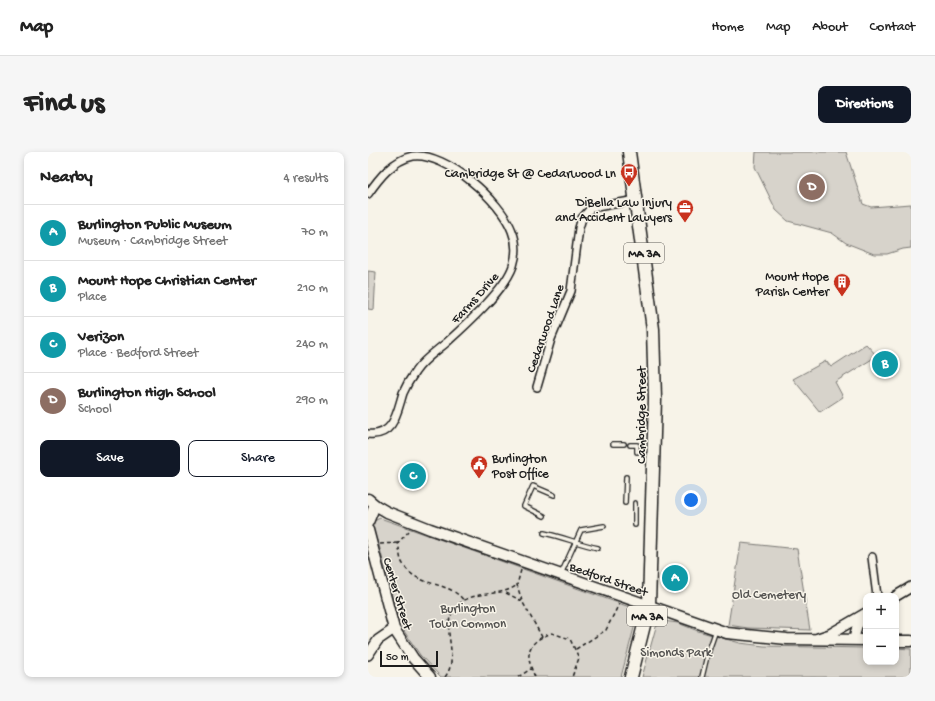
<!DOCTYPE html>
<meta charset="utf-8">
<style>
body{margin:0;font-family:"Gochi Hand",sans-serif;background:#f6f6f6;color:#222}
.controls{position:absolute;right:12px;bottom:12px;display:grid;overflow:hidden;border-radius:8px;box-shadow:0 2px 6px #0003}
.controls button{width:36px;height:36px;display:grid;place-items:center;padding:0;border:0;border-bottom:1px solid #e0e0e0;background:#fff;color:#222;font:20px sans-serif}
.scale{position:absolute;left:12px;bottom:10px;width:58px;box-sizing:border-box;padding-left:4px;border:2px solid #1c1c1c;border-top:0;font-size:11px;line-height:14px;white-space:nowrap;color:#1c1c1c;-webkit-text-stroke:3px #f7f3e8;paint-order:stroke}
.you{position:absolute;left:323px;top:348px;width:14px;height:14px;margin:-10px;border:3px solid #fff;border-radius:50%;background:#1a73e8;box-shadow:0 0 0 6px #1a73e833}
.badge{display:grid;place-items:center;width:26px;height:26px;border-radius:50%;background:#111827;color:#fff;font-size:13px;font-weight:700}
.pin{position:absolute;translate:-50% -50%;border:2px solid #fff;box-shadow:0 1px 4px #0006}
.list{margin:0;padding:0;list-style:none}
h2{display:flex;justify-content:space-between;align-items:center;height:52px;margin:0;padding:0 16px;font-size:17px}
h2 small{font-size:13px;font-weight:400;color:#767676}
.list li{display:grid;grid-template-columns:26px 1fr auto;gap:12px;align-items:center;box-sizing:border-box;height:56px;padding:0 16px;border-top:1px solid #e0e0e0}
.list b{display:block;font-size:15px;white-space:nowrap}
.list p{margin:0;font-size:13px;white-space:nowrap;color:#767676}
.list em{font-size:13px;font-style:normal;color:#767676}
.actions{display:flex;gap:8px;padding:12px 16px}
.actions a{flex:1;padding:9px 0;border:1px solid #111827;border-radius:8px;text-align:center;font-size:14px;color:#111827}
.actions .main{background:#111827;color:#fff}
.map{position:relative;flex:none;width:543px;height:525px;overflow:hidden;border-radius:8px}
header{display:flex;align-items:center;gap:24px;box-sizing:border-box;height:56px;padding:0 20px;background:#fff;border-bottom:1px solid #e0e0e0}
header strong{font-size:19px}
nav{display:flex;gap:22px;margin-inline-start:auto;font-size:14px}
.intro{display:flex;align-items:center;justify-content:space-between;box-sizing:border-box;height:96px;padding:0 24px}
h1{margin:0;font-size:28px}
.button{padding:10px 18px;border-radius:8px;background:#111827;color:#fff;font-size:14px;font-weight:700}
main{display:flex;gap:24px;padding:0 24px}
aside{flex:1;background:#fff;border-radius:8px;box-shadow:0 2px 6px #0003}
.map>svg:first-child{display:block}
.green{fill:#d7d3cb;stroke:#7a7874}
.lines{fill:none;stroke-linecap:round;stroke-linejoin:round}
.service-casing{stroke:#1c1c1c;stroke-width:6}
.minor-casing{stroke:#1c1c1c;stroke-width:10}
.tertiary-casing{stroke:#1c1c1c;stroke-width:12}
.secondary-casing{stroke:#1c1c1c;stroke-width:13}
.primary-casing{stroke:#1c1c1c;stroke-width:15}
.path{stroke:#1c1c1c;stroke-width:1.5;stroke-dasharray:4 3;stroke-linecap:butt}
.service{stroke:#f7f3e8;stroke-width:3.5}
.minor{stroke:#f7f3e8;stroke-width:7}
.tertiary{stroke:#f7f3e8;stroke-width:9}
.secondary{stroke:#f7f3e8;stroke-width:10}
.primary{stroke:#f7f3e8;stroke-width:12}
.labels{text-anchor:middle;stroke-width:3;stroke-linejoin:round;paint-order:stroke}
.shield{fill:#f7f3e8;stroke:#5e5c59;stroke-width:1}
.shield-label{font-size:12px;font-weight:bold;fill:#1c1c1c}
.poi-label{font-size:13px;fill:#1c1c1c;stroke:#f7f3e8;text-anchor:end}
.street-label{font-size:13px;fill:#1c1c1c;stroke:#f7f3e8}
.park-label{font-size:13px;fill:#545351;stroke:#f7f3e8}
</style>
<header>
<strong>Map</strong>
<nav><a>Home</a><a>Map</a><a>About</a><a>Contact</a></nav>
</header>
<div class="intro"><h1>Find us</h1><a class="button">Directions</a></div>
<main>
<aside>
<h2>Nearby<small>4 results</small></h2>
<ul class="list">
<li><span class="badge" style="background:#0f9aa8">A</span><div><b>Burlington Public Museum</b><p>Museum · Cambridge Street</p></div><em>70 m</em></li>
<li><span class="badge" style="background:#0f9aa8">B</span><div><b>Mount Hope Christian Center</b><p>Place</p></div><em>210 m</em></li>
<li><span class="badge" style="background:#0f9aa8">C</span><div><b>Verizon</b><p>Place · Bedford Street</p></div><em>240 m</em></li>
<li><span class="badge" style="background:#8d6e63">D</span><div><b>Burlington High School</b><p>School</p></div><em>290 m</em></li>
</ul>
<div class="actions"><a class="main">Save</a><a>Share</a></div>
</aside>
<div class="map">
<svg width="543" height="525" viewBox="0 0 543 525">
<rect width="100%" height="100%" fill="#f7f3e8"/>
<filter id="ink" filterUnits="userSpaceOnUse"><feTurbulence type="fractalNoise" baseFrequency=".025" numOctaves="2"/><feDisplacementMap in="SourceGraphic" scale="8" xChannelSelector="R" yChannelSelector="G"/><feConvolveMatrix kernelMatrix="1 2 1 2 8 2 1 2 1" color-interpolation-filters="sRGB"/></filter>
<g filter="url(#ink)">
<!-- green -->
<g class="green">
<polygon points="388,0 478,0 495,52 503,55 543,52 543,96 535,97 519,102 506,102 478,91 464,81 420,69 408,58 387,15"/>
<polygon points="0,119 8,120 6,158 0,157"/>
<polygon points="498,192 509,204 467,230 475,245 452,260 425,227 458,209 463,215"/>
<polygon points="12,366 267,457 267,472 253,525 73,525 52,503 36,479 28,460 10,389 8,389 4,375 6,369"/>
<polygon points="373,391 429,397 442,478 380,476 360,473"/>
<polygon points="295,469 310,471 330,479 372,491 396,494 498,496 498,510 528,510 528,496 543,497 543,525 274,525 288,475"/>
</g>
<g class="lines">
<!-- service casing -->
<g class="service-casing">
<g id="service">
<polyline points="245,292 256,292"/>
<polyline points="262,293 269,293 269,300"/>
<polyline points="257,351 258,325"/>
<polyline points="176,364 156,354 165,334 186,343"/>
<polyline points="267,373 267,351"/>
<path d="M176 381C195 385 211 392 230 396"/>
<polyline points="193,422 213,378 236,374"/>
<polyline points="334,525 339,504 348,478"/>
</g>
</g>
<!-- minor casing -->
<g class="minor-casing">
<g id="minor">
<path d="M0 42C11 26 25 8 45 4 78 0 133 49 144 79 149 91 149 102 145 114 137 138 97 174 78 191 67 200 55 208 47 220 42 227 38 234 35 241 29 260 26 285 0 282"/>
<polyline points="169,235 183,187 203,139 211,76 214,66 223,56 268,48"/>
<polyline points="504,405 509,444"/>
</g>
</g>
<!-- tertiary casing -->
<g class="tertiary-casing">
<g id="tertiary">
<polyline points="528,444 543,435"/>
<polyline points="450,486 462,482 498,461"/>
<polyline points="486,487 489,474 496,465"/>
<polyline points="0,503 10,488 26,477"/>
</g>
</g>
<!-- secondary casing -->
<g class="secondary-casing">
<g id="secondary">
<polyline points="0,347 7,353 0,370"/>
<polyline points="7,353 19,360 62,377 359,481 419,487 498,488"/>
<polyline points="0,378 26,477 45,506 62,525"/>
<polyline points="528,489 543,489"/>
</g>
</g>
<!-- primary casing -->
<g class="primary-casing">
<polyline id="primary" points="261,0 285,177 287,247 281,453 263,525"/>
</g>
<!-- path -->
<g class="path">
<path d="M41 379 30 391C32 398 31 406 35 412 48 436 82 428 96 449"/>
<polyline points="12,392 30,391"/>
<polyline points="153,418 149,433 154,449 174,485"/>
<polyline points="138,441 154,449"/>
<polyline points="208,497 238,478 251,452"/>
<path d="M77 525C94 503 69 474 89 454 105 437 133 446 149 433"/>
<polyline points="150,525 163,517"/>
<path d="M167 525C156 501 159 490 184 481L202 487 211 506 204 525"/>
</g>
<!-- service -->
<use href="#service" class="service"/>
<!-- minor -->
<use href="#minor" class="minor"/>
<!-- tertiary -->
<use href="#tertiary" class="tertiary"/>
<!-- secondary -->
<use href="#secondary" class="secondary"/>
<!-- primary -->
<use href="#primary" class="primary"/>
</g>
</g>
<!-- icons -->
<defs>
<g id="bus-pin" transform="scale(0.9)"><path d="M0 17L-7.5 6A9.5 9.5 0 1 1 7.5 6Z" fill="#c8321e" stroke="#f7f3e8"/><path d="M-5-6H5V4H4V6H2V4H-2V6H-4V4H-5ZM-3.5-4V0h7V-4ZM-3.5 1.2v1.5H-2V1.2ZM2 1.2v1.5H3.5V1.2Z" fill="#fff"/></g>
<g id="office-pin" transform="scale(0.9)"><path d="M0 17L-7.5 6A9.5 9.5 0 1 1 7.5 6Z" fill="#c8321e" stroke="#f7f3e8"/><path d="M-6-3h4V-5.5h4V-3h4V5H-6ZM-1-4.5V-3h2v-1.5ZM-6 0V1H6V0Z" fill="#fff"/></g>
<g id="building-pin" transform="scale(0.9)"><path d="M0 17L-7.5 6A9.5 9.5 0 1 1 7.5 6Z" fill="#c8321e" stroke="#f7f3e8"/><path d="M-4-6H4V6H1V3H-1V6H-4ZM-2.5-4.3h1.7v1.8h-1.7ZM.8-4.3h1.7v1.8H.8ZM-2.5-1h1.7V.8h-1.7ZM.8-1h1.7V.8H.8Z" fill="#fff"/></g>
<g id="civic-pin" transform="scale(0.9)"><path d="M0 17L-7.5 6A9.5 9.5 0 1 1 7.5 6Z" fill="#c8321e" stroke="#f7f3e8"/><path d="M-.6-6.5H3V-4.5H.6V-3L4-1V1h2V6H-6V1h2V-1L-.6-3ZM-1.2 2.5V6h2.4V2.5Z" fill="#fff"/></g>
</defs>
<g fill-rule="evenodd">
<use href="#bus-pin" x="261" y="20"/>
<use href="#office-pin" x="317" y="56"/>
<use href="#building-pin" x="474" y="130"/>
<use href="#civic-pin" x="111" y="312"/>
</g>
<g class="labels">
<!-- shield labels -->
<g class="shield">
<rect x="256" y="91" width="40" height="20" rx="3"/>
<rect x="259" y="454" width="40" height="20" rx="3"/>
</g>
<g class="shield-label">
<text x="276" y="105">MA 3A</text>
<text x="279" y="468">MA 3A</text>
</g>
<!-- poi labels -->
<g class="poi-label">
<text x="248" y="25">Cambridge St @ Cedarwood Ln</text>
<text x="304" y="54">DiBella Law Injury<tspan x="304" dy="15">and Accident Lawyers</tspan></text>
<text x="461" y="128">Mount Hope<tspan x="461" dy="15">Parish Center</tspan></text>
<text x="124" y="310" text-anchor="start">Burlington<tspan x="124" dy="15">Post Office</tspan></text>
</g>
<!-- street labels -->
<g class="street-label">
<text transform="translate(106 145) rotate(-48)" y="5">Farms Drive</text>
<text transform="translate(176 176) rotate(-71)" y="5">Cedarwood Lane</text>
<text transform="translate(272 263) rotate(-90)" y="5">Cambridge Street</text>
<text transform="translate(241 426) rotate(19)" y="5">Bedford Street</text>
<text transform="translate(31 441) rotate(73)" y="5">Center Street</text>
</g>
<!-- park labels -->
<g class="park-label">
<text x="401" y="446">Old Cemetery</text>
<text x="100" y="460">Burlington<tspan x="100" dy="15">Town Common</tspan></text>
<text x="308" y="504">Simonds Park</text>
</g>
</g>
</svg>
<div class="controls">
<button>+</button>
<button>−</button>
</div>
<div class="scale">50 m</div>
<div class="you"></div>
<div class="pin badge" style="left:307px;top:426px;background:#0f9aa8">A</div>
<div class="pin badge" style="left:517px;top:212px;background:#0f9aa8">B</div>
<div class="pin badge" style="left:45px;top:324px;background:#0f9aa8">C</div>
<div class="pin badge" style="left:444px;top:35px;background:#8d6e63">D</div>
</div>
</main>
